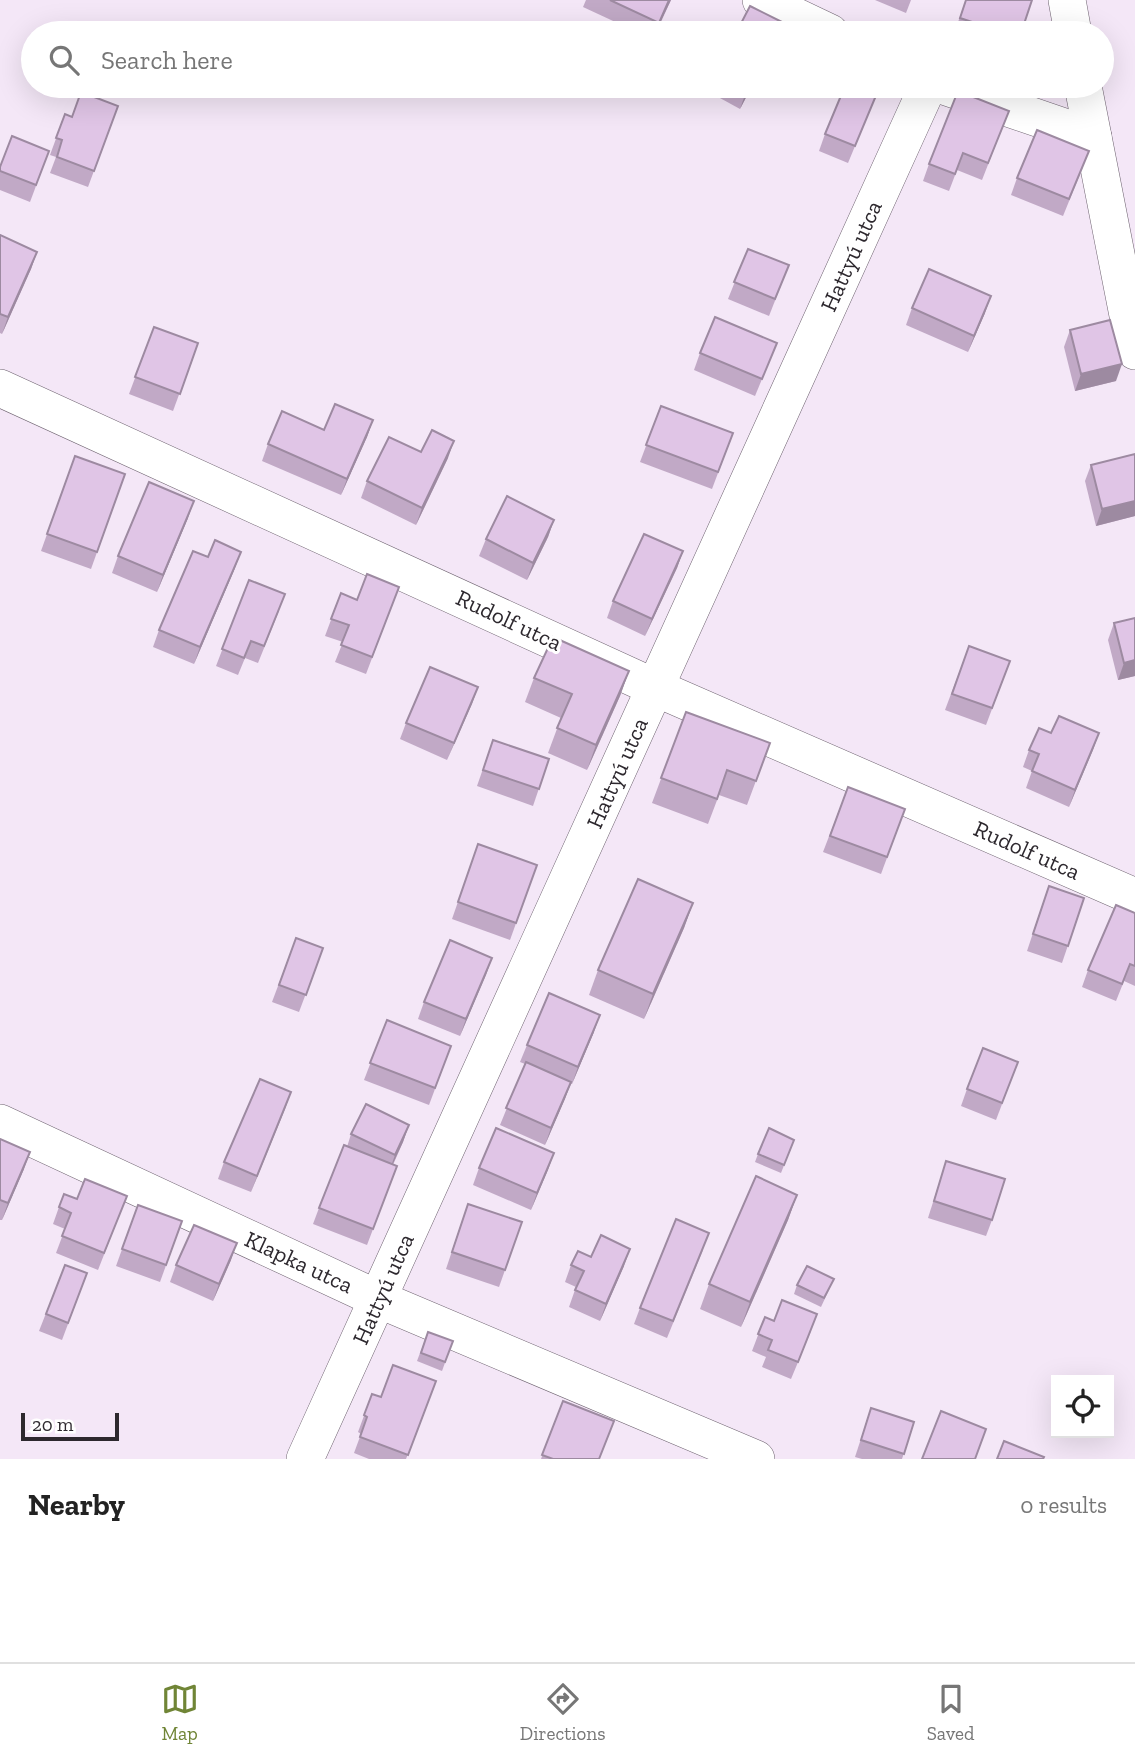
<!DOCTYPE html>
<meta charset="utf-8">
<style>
body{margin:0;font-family:"Zilla Slab",serif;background:#f6f6f6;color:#222}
.controls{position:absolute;right:21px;bottom:21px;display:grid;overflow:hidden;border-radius:0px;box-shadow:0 7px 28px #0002}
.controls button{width:63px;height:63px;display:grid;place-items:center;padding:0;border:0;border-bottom:2px solid #e0e0e0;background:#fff;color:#222;font:35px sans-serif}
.scale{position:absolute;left:21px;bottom:18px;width:98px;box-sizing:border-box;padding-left:7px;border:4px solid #2d282e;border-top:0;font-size:19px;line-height:24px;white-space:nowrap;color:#2d282e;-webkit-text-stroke:5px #fff;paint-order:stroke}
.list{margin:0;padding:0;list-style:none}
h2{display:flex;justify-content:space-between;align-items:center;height:91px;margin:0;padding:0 28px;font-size:30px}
h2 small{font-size:23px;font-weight:400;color:#767676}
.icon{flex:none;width:38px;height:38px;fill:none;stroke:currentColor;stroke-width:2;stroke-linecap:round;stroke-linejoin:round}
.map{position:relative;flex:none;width:1135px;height:1459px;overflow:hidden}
.search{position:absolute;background:#fff;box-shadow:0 7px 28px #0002;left:21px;right:21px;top:21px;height:77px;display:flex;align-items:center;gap:18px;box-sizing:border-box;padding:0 24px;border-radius:38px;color:#767676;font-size:26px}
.sheet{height:203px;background:#fff}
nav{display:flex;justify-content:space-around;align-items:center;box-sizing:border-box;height:98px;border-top:2px solid #e0e0e0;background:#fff;font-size:19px;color:#767676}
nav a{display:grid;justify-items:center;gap:4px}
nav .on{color:#708536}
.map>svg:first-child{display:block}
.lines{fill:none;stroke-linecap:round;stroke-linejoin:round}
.minor-casing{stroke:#6f6471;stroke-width:38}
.minor{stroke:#fff;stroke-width:37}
.wall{fill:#c1a9c6}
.shaded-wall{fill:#9d8aa1}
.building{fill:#e0c5e6;stroke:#9d8aa1;stroke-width:2}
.labels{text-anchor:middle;stroke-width:6;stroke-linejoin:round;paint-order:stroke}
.street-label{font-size:23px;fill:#2d282e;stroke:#fff}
</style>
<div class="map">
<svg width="1135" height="1459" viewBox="0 0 1135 1459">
<rect width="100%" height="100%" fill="#f4e7f7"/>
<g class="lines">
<!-- minor casing -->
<g class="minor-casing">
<g id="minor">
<polyline points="761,0 830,33"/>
<polyline points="1067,0 1073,33"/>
<polyline points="944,86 1093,137"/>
<polyline points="1083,86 1135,351"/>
<polyline points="0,388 656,688 1135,897"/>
<polyline points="0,1123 378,1299 756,1459"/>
<polyline points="305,1459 928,86"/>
</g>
</g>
<!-- minor -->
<use href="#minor" class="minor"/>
</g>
<!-- wall -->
<g class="wall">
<polygon points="586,0 671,0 656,33 639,33 583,7"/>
<polygon points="875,0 911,0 906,13"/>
<polygon points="966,0 1021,33 954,33"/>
<polygon points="711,86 752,86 740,109 709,92"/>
<polygon points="880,86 848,163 819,151 825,134"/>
<polygon points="118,106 88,187 50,173 56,157 50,155 65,114 72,117"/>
<polygon points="1009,111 982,180 957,170 949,191 923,181 929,164"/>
<polygon points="49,151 30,202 0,190 0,167"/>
<polygon points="1083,167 1063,216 1011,195 1017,178"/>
<polygon points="0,235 37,252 31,269 2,334 0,333"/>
<polygon points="748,249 789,265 769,316 728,299"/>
<polygon points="912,308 985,313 968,352 906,325"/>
<polygon points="154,327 198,343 173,411 129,394"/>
<polygon points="1070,330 1116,381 1075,391 1064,347"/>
<polygon points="777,343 755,396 694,370 700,353"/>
<polygon points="661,406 733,433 712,489 640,462"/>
<polygon points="373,420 367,437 341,495 262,461 268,444 324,430"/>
<polygon points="421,452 448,458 416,525 361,498 367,481"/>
<polygon points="1135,454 1135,516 1096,526 1085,481 1091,465"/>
<polygon points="75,456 125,474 91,569 41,551"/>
<polygon points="188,518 157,592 112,573 118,556"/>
<polygon points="554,520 548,537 527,580 479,556 486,539"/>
<polygon points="683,551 677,568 645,636 607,618 613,601"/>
<polygon points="235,568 194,664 153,647 159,630"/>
<polygon points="249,580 279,611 258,663 245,658 238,675 216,666"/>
<polygon points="399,587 366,674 335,662 343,642 325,636 341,593 357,600"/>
<polygon points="1114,623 1135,676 1118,680 1108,640"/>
<polygon points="969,646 1010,661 986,725 945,710"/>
<polygon points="629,671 620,696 587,770 548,753 561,718 525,702 534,678"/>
<polygon points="478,687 447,760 400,739 406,723"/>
<polygon points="686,712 770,743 747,805 719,795 708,824 652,803"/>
<polygon points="1051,733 1099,733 1069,807 1026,788 1032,771 1023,767 1029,750"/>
<polygon points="493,740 549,759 533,806 477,786"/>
<polygon points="848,787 905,809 881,874 823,852"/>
<polygon points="478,844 537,865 510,940 452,919"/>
<polygon points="1084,898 1062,963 1027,951 1043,903"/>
<polygon points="693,903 684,928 644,1019 589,995 598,970"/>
<polygon points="1135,913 1135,986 1124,981 1116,1001 1082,987 1088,970"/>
<polygon points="296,938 323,948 299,1012 272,1002"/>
<polygon points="492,958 460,1036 418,1019 424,1002"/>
<polygon points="387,1020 451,1046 429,1105 364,1080"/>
<polygon points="594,1032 572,1084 571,1084 545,1145 500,1125 525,1064 520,1062 527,1045"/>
<polygon points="1018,1062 996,1120 961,1106 967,1089"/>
<polygon points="291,1092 251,1192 218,1179 224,1162"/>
<polygon points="409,1125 403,1142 393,1165 397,1166 367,1245 313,1224 319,1208 347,1147 351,1134"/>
<polygon points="0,1139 24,1169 2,1220 0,1220"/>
<polygon points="794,1140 781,1173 755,1162 758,1154"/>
<polygon points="554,1153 531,1210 473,1185 479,1168"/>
<polygon points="946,1161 992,1220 986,1236 928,1218"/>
<polygon points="797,1195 788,1220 741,1327 700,1309 709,1284"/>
<polygon points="127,1196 98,1270 56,1253 65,1229 53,1224 59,1207 77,1199"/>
<polygon points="138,1205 182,1221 160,1282 116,1266"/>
<polygon points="462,1221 522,1222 499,1287 446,1269"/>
<polygon points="703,1250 667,1338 634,1324 640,1308"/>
<polygon points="591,1257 624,1266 600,1321 569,1307 576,1287 565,1282 571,1265"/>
<polygon points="231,1260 213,1301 170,1282 176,1265"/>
<polygon points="65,1265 87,1273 62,1340 39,1331"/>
<polygon points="834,1279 821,1307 794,1294 797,1285"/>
<polygon points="765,1317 774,1321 811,1331 791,1379 762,1367 766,1357 752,1351"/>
<polygon points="428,1332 453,1341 442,1371 417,1361"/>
<polygon points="436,1381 406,1459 369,1459 354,1453 361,1434 358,1432 372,1394 381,1397"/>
<polygon points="563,1401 600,1459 541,1459"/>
<polygon points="871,1408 914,1422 902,1459 862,1459 855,1457"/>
</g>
<!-- shaded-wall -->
<g class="shaded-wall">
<polygon points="669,0 671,0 655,33 659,23"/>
<polygon points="749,86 752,86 740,109 746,92"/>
<polygon points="37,252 31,269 2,334 8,317"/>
<polygon points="991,296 985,313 968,352 974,336"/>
<polygon points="1122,364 1116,381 1075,391 1081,374"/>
<polygon points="373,420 367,437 341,495 347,479"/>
<polygon points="454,441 448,458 416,525 422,508"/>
<polygon points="194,501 188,518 157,592 163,575"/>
<polygon points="1135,501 1135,516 1096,526 1102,509"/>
<polygon points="554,520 548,537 527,580 533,563"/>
<polygon points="683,551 677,568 645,636 652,619"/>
<polygon points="241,552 235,568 194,664 200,647"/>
<polygon points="1135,660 1135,676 1118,680 1124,663"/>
<polygon points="629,671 620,696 587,770 596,745"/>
<polygon points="478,687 472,704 447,760 454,743"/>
<polygon points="1099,733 1093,750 1069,807 1075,790"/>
<polygon points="693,903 684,928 644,1019 653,994"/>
<polygon points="492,958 486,975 460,1036 466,1019"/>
<polygon points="600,1015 594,1032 572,1084 578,1067"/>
<polygon points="571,1082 565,1099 545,1145 551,1128"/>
<polygon points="291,1092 285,1109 251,1192 257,1176"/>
<polygon points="409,1125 403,1142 389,1172 395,1155"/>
<polygon points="30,1152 24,1169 2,1220 8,1203"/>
<polygon points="554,1153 548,1170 531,1210 537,1193"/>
<polygon points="797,1195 788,1220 741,1327 750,1302"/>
<polygon points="237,1243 231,1260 213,1301 219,1284"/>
<polygon points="630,1249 624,1266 600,1321 606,1304"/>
</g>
<!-- building -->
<g class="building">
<polygon points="610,0 669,0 659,23"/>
<polygon points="966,0 1032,0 1021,33 1005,33 960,18"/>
<polygon points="750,6 782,22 776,33 736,33"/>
<polygon points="734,86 749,86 746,92"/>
<polygon points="845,86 880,86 855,146 825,134"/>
<polygon points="958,91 1009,111 988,163 963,153 955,174 929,164"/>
<polygon points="81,92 118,106 94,171 57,157 62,140 56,138 65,114 72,117"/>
<polygon points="1037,130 1089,151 1069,199 1017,178"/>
<polygon points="12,136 49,151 36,185 0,171 0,167"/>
<polygon points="0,235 37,252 8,317 0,314"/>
<polygon points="748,249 789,265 775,299 734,282"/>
<polygon points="929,269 991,296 974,336 912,308"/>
<polygon points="715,317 777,343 762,379 700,353"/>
<polygon points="1110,320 1122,364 1081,374 1070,330"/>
<polygon points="154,327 198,343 180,394 135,377"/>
<polygon points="335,404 373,420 347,479 268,444 282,411 324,430"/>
<polygon points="661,406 733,433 718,472 646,445"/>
<polygon points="432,430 454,441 422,508 367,481 389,437 421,452"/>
<polygon points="1135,454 1135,501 1102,509 1091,465"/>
<polygon points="75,456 125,474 97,552 47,534"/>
<polygon points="149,482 194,501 163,575 118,556"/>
<polygon points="507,496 554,520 533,563 486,539"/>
<polygon points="644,534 683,551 652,619 613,601"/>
<polygon points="215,540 241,552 200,647 159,630 193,551 208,557"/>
<polygon points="367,574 399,587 372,657 341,645 349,625 331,619 341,593 357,600"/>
<polygon points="249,580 285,594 264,646 251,641 244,658 222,649"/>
<polygon points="1135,618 1135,660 1124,663 1114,623"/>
<polygon points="553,637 629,671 596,745 557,728 572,694 534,678"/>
<polygon points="969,646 1010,661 992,708 952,694"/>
<polygon points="430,667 478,687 454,743 406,723"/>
<polygon points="686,712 770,743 756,781 727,770 717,799 661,778"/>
<polygon points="1059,716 1099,733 1075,790 1032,771 1039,754 1029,750 1039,728 1051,733"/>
<polygon points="493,740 549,759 539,789 483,770"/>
<polygon points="848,787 905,809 887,857 830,836"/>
<polygon points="478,844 537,865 516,923 458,902"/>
<polygon points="638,879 693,903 653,994 598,970"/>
<polygon points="1049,886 1084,898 1068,946 1033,934"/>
<polygon points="1116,905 1135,913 1135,966 1130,964 1122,984 1088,970"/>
<polygon points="296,938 323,948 306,995 279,985"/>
<polygon points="450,940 492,958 466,1019 424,1002"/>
<polygon points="549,993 600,1015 578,1067 527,1045"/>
<polygon points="387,1020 451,1046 435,1088 370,1063"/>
<polygon points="983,1048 1018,1062 1002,1103 967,1089"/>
<polygon points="526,1062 571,1082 551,1128 506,1108"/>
<polygon points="260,1079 291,1092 257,1176 224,1162"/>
<polygon points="366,1104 409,1125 395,1155 351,1134"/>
<polygon points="496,1128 554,1153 537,1193 479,1168"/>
<polygon points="769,1128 794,1140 784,1165 758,1154"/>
<polygon points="0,1139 30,1152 8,1203 0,1200"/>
<polygon points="344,1145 397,1166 373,1229 319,1208"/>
<polygon points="946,1161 1005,1179 992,1220 934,1201"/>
<polygon points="756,1176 797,1195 750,1302 709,1284"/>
<polygon points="85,1179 127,1196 104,1253 62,1236 71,1213 59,1207 64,1194 77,1199"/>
<polygon points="468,1204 522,1222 505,1270 452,1252"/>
<polygon points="138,1205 182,1221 166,1265 122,1249"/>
<polygon points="676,1219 709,1233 673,1321 640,1308"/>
<polygon points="194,1225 237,1243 219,1284 176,1265"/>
<polygon points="601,1235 630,1249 606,1304 575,1290 584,1271 571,1265 578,1251 591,1257"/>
<polygon points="65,1265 87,1273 68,1323 46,1314"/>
<polygon points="807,1266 834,1279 824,1298 797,1285"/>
<polygon points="782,1300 817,1314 798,1362 768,1350 772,1340 758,1334 765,1317 774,1321"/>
<polygon points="428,1332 453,1341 445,1362 421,1353"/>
<polygon points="393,1365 436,1381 408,1455 360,1437 367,1417 364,1415 372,1394 381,1397"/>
<polygon points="563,1401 614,1421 599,1459 553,1459 542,1455"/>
<polygon points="871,1408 914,1422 904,1454 861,1440"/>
<polygon points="941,1411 986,1429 975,1459 922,1459"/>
<polygon points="1004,1441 1044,1457 1043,1459 997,1459"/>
</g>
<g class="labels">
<!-- street labels -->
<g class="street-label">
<text transform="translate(851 256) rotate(-66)" y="8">Hattyú utca</text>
<text transform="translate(509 620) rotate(25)" y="8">Rudolf utca</text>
<text transform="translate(617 773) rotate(-66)" y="8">Hattyú utca</text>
<text transform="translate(1027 850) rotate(24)" y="8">Rudolf utca</text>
<text transform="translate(299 1262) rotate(25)" y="8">Klapka utca</text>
<text transform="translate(383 1289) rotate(-66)" y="8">Hattyú utca</text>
</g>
</g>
</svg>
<div class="controls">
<button><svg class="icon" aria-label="locate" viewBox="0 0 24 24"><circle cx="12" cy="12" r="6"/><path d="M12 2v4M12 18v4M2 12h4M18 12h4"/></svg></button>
</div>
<div class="scale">20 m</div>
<div class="search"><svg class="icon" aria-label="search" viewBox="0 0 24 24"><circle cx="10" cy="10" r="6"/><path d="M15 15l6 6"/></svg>Search here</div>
</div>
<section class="sheet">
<h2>Nearby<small>0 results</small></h2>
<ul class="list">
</ul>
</section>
<nav>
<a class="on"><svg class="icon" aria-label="map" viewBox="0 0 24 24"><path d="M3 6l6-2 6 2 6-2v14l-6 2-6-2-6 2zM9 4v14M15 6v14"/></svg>Map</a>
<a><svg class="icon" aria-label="directions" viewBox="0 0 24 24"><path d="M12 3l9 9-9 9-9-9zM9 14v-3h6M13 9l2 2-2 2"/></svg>Directions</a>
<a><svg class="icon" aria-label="saved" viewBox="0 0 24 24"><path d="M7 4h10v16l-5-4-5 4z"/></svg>Saved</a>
</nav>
